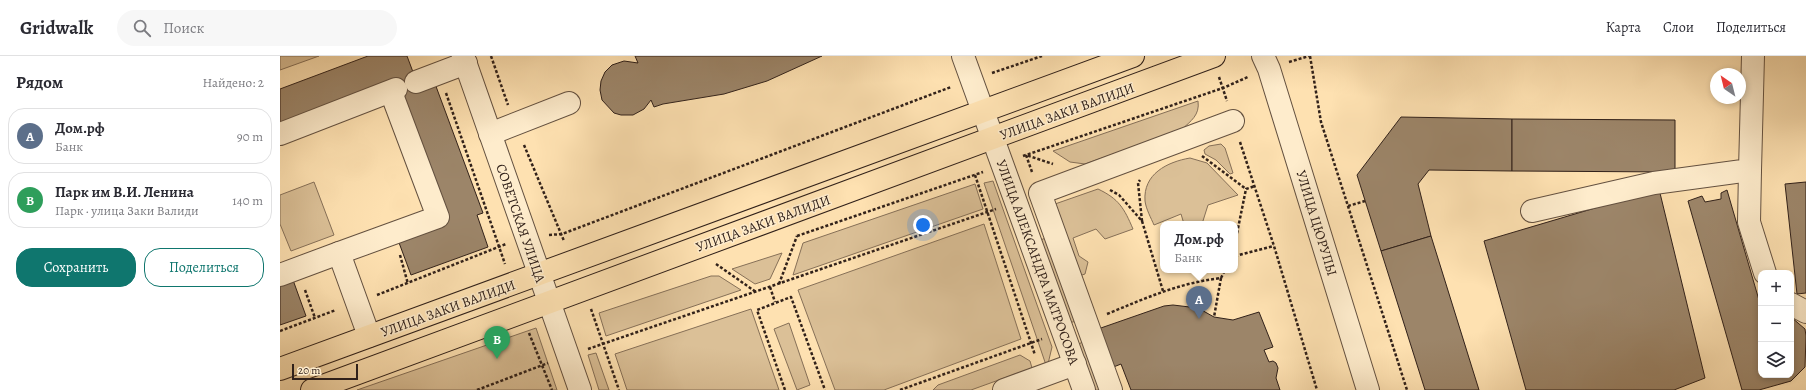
<!DOCTYPE html>
<html lang="ru">
<meta charset="utf-8">
<style>
body{margin:0;font-family:Alegreya,serif;background:#f7f7f7;color:#2b2b33}
.controls{position:absolute;right:12px;bottom:12px;display:grid;overflow:hidden;border-radius:8px;box-shadow:0 2px 6px #0003}
.controls button{width:36px;height:36px;display:grid;place-items:center;padding:0;border:0;border-bottom:1px solid #e1e1e2;background:#fff;color:#2b2b33;font:20px sans-serif}
.compass{position:absolute;left:1430px;top:12px;width:36px;height:36px;border-radius:50%;background:#fff;box-shadow:0 2px 6px #0003;rotate:325deg}
.scale{position:absolute;left:12px;bottom:10px;width:66px;box-sizing:border-box;padding-left:4px;border:2px solid #31211a;border-top:0;font-size:11px;line-height:14px;white-space:nowrap;color:#31211a;-webkit-text-stroke:3px #feeccc;paint-order:stroke}
.you{position:absolute;left:643px;top:169px;width:14px;height:14px;margin:-10px;border:3px solid #fff;border-radius:50%;background:#1a73e8;box-shadow:0 0 0 6px #1a73e833}
.badge{display:grid;place-items:center;width:26px;height:26px;border-radius:50%;background:#0f766e;color:#fff;font-size:13px;font-weight:700}
.pin{position:absolute;translate:-50% -33px;filter:drop-shadow(0 1px 2px #0008)}
.pin::after{content:'';position:absolute;top:21px;width:14px;height:12px;background:inherit;clip-path:polygon(0 0,100% 0,50% 100%)}
.popup{position:absolute;left:880px;top:165px;width:78px;height:52px;box-sizing:border-box;display:grid;place-content:center;border-radius:8px;background:#fff;filter:drop-shadow(0 1px 3px #0005);font-size:13px;white-space:nowrap;color:#7c7c81}
.popup b{font-size:15px;color:#2b2b33}
.popup::after{content:'';position:absolute;left:50%;top:100%;margin-left:-8px;border:8px solid transparent;border-top-color:#fff}
.list{margin:0;padding:0;list-style:none}
h2{display:flex;justify-content:space-between;align-items:center;height:52px;margin:0;padding:0 16px;font-size:17px}
h2 small{font-size:13px;font-weight:400;color:#7c7c81}
.list li{display:grid;grid-template-columns:26px 1fr auto;gap:12px;align-items:center;box-sizing:border-box;height:56px;margin:0 8px 8px;padding:0 8px;border:1px solid #e1e1e2;border-radius:16px}
.list b{display:block;font-size:15px;white-space:nowrap}
.list p{margin:0;font-size:13px;white-space:nowrap;color:#7c7c81}
.list em{font-size:13px;font-style:normal;color:#7c7c81}
.actions{display:flex;gap:8px;padding:12px 16px}
.actions a{flex:1;padding:9px 0;border:1px solid #0f766e;border-radius:16px;text-align:center;font-size:14px;color:#0f766e}
.actions .main{background:#0f766e;color:#fff}
.icon{flex:none;width:22px;height:22px;fill:none;stroke:currentColor;stroke-width:2;stroke-linecap:round;stroke-linejoin:round}
.map{position:relative;flex:none;width:1526px;height:334px;overflow:hidden}
header{display:flex;align-items:center;gap:24px;box-sizing:border-box;height:56px;padding:0 20px;background:#fff;border-bottom:1px solid #e1e1e2}
header strong{font-size:19px}
nav{display:flex;gap:22px;margin-inline-start:auto;font-size:14px}
.search{width:280px;height:36px;background:#f7f7f7;display:flex;align-items:center;gap:10px;box-sizing:border-box;padding:0 14px;border-radius:22px;color:#7c7c81;font-size:15px}
main{display:flex}
aside{flex:1;background:#fff}
.map>svg:first-child{display:block}
.green{fill:#dbc097;stroke:#867058}
.building{fill:#9c8569;stroke:#31211a}
.lines{fill:none;stroke-linecap:round;stroke-linejoin:round}
.minor-casing{stroke:#645140;stroke-width:24}
.major-casing{stroke:#31211a;stroke-width:24}
.path{stroke:#31211a;stroke-width:2.5;stroke-dasharray:3 2;stroke-linecap:butt}
.minor{stroke:#feeccc;stroke-width:22}
.major{stroke:#fee1b1;stroke-width:22}
.labels{text-anchor:middle;stroke-width:3;stroke-linejoin:round;paint-order:stroke}
.street-label{font-size:14px;fill:#31211a;stroke:#feeccc}
</style>
<header>
<strong>Gridwalk</strong>
<div class="search"><svg class="icon" aria-label="search" viewBox="0 0 24 24"><circle cx="10" cy="10" r="6"/><path d="M15 15l6 6"/></svg>Поиск</div>
<nav><a>Карта</a><a>Слои</a><a>Поделиться</a></nav>
</header>
<main>
<aside>
<h2>Рядом<small>Найдено: 2</small></h2>
<ul class="list">
<li><span class="badge" style="background:#5c6f8a">A</span><div><b>Дом.рф</b><p>Банк</p></div><em>90 m</em></li>
<li><span class="badge" style="background:#2e9e5b">B</span><div><b>Парк им В.И. Ленина</b><p>Парк · улица Заки Валиди</p></div><em>140 m</em></li>
</ul>
<div class="actions"><a class="main">Сохранить</a><a>Поделиться</a></div>
</aside>
<div class="map">
<svg width="1526" height="334" viewBox="0 0 1526 334">
<rect width="100%" height="100%" fill="#fee1b1"/>
<filter id="stains"><feTurbulence type="fractalNoise" baseFrequency=".005" numOctaves="4"/><feColorMatrix values="0 0 0 0 .2 0 0 0 0 .09 0 0 0 0 .02 0 0 0 .5 -.17"/></filter>
<radialGradient id="worn" r=".72"><stop offset=".6" stop-color="#630" stop-opacity="0"/><stop offset="1" stop-color="#630" stop-opacity=".3"/></radialGradient>
<!-- green -->
<g class="green">
<polygon points="0,0 39,0 0,14"/>
<path d="M918 45C920 59 911 65 901 74L805 108 790 106 773 95Z"/>
<polygon points="941,88 945,92 953,117 950,118 936,104 925,98 924,94 929,90"/>
<path d="M910 102 927 107 958 139 928 149 922 168H904L901 158 874 169C871 162 866 153 865 145 863 118 887 106 910 102Z"/>
<polygon points="713,125 772,291 767,312 704,127"/>
<polygon points="34,126 54,179 11,195 0,168 0,139"/>
<polygon points="695,128 703,153 513,219 523,187"/>
<path d="M818 133C839 143 844 152 853 173L825 183 816 173 793 182 799 200 808 206 805 218 799 220 775 148Z"/>
<polygon points="704,168 741,283 604,334 555,334 518,234"/>
<polygon points="768,181 796,265 786,268 758,185"/>
<polygon points="502,197 490,223 475,228 452,213"/>
<polygon points="431,220 439,220 461,234 326,280 319,257"/>
<polygon points="471,253 499,334 347,334 335,298"/>
<polygon points="509,267 530,329 517,334 494,273"/>
<polygon points="256,272 277,334 77,334"/>
<polygon points="805,282 825,334 814,334 798,290"/>
<polygon points="316,297 329,334 319,334 308,299"/>
<polygon points="740,299 750,305 752,312 691,334 653,334 658,329"/>
</g>
<!-- building -->
<g class="building">
<polygon points="88,0 127,0 136,24 0,75 0,33"/>
<polygon points="355,0 542,0 487,25 444,38 383,48 374,51 371,44 364,53 353,59 341,59 334,57 322,44 320,34 321,25 325,16 332,9 344,5 358,7"/>
<polygon points="136,24 154,25 203,157 197,159 208,191 131,219 118,184 165,167 116,32"/>
<polygon points="1121,61 1232,63 1232,115 1149,114 1138,128 1151,180 1101,195 1077,119"/>
<polygon points="1232,63 1395,64 1395,116 1232,115"/>
<polygon points="1526,126 1526,237 1517,238 1505,128"/>
<polygon points="1379,133 1425,322 1394,334 1246,334 1204,185"/>
<polygon points="1447,134 1481,251 1481,319 1511,319 1511,261 1525,273 1526,280 1525,311 1511,325 1479,334 1462,334 1408,145 1422,140 1425,146 1441,143 1441,137"/>
<polygon points="1151,180 1199,334 1145,334 1101,195"/>
<polygon points="13,224 26,260 0,269 0,229"/>
<polygon points="893,249 918,252 934,261 953,264 979,256 993,291 984,294 989,306 993,305 996,307 998,312 996,322 1000,334 851,334 841,308 831,312 818,273 884,250"/>
</g>
<g class="lines">
<!-- minor casing -->
<g class="minor-casing">
<g id="minor">
<polyline points="183,0 300,334"/>
<polyline points="683,0 804,334"/>
<polyline points="983,0 989,13 1088,334"/>
<polyline points="136,26 186,7"/>
<polyline points="0,78 116,33"/>
<polyline points="210,78 289,47"/>
<polyline points="1470,114 1469,166 1485,217"/>
<polyline points="1252,155 1374,127 1470,114 1473,0"/>
<polyline points="59,197 158,161 111,36"/>
<polyline points="0,219 59,197 89,280"/>
<polyline points="1511,248 1526,256"/>
<polyline points="724,334 795,308"/>
<polyline points="831,334 760,137 953,65"/>
</g>
</g>
<!-- major casing -->
<g class="major-casing">
<g id="major">
<polyline points="0,313 853,0"/>
<polyline points="32,334 934,0"/>
</g>
</g>
<!-- path -->
<g class="path">
<polyline points="211,0 228,49"/>
<polyline points="1030,0 1041,66 1127,334"/>
<polyline points="1009,6 1029,0"/>
<polyline points="712,17 762,0"/>
<polyline points="939,21 947,45"/>
<polyline points="166,37 225,208"/>
<polyline points="960,86 994,190 1037,334"/>
<polyline points="244,89 284,185"/>
<polyline points="743,100 943,32 968,21"/>
<polyline points="922,100 966,133"/>
<polyline points="752,116 746,99 773,108"/>
<polyline points="695,119 755,299"/>
<polyline points="830,134 839,139 862,165 858,127 860,124"/>
<polyline points="1068,150 1085,145"/>
<polyline points="862,165 883,235"/>
<polyline points="269,179 282,178 671,31"/>
<polyline points="517,180 703,116"/>
<polyline points="955,187 966,133 975,130"/>
<polyline points="120,199 128,228"/>
<polyline points="955,200 994,190"/>
<polyline points="436,208 476,236"/>
<polyline points="941,222 945,214"/>
<polyline points="499,228 517,180"/>
<polyline points="490,231 495,246"/>
<polyline points="25,234 35,262"/>
<polyline points="97,239 226,188"/>
<polyline points="311,253 339,334"/>
<path d="M827 258C866 242 899 227 941 222L934 261"/>
<polyline points="0,275 56,254"/>
<polyline points="249,277 272,334"/>
<polyline points="308,293 716,153"/>
<polyline points="197,334 268,307"/>
<polyline points="505,334 477,254 511,241 545,334"/>
<polyline points="620,334 762,283"/>
</g>
<!-- minor -->
<use href="#minor" class="minor"/>
<!-- major -->
<use href="#major" class="major"/>
</g>
<g class="labels">
<!-- street labels -->
<g class="street-label">
<text transform="translate(787 55) rotate(-20)" y="5">УЛИЦА ЗАКИ ВАЛИДИ</text>
<text transform="translate(241 167) rotate(71)" y="5">СОВЕТСКАЯ УЛИЦА</text>
<text transform="translate(483 167) rotate(-20)" y="5">УЛИЦА ЗАКИ ВАЛИДИ</text>
<text transform="translate(1037 167) rotate(73)" y="5">УЛИЦА ЦЮРУПЫ</text>
<text transform="translate(758 206) rotate(70)" y="5">УЛИЦА АЛЕКСАНДРА МАТРОСОВА</text>
<text transform="translate(168 252) rotate(-20)" y="5">УЛИЦА ЗАКИ ВАЛИДИ</text>
</g>
</g>
<rect width="100%" height="100%" filter="url(#stains)"/>
<rect width="100%" height="100%" fill="url(#worn)"/>
</svg>
<div class="controls">
<button>+</button>
<button>−</button>
<button><svg class="icon" aria-label="layers" viewBox="0 0 24 24"><path d="M12 4l9 5-9 5-9-5zM3 14l9 5 9-5"/></svg></button>
</div>
<svg class="compass" viewBox="-18 -18 36 36"><path d="M0-13l5 13h-10z" fill="#e53935"/><path d="M0 13l5-13h-10z" fill="#7c7c81"/></svg>
<div class="scale">20 m</div>
<div class="you"></div>
<div class="pin badge" style="left:919px;top:263px;background:#5c6f8a">A</div>
<div class="popup"><b>Дом.рф</b>Банк</div>
<div class="pin badge" style="left:217px;top:303px;background:#2e9e5b">B</div>
</div>
</main>
